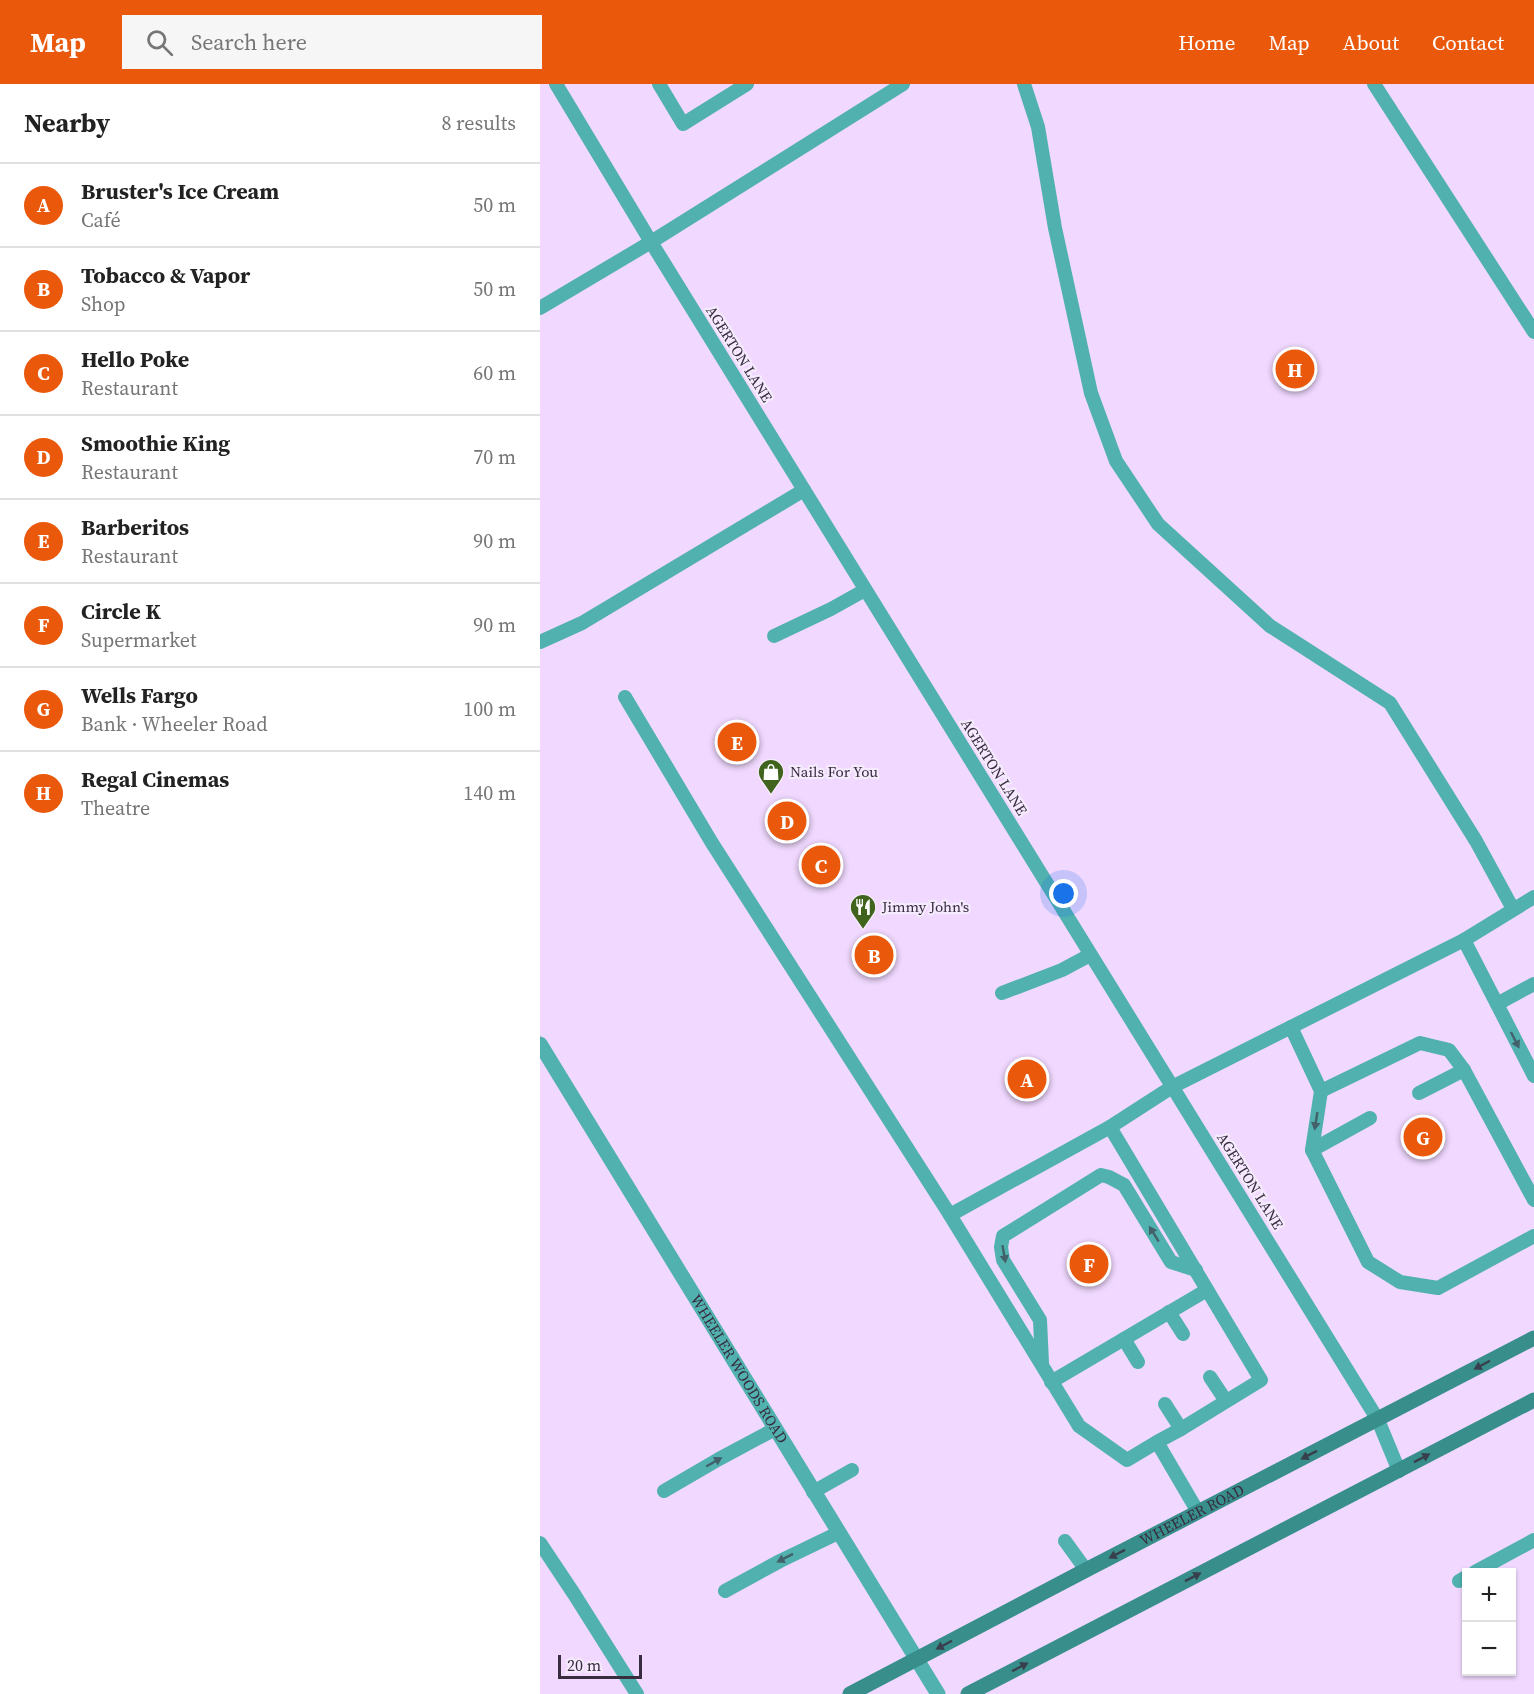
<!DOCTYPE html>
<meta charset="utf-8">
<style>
body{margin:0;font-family:"Source Serif 4",serif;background:#f6f6f6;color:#222}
.controls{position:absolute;right:18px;bottom:18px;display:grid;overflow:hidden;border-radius:0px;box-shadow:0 2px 4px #0004}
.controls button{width:54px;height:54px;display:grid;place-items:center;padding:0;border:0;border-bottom:2px solid #e0e0e0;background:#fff;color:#222;font:30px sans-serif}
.scale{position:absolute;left:18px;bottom:15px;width:84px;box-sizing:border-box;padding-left:6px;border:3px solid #382c3f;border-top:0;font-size:16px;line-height:21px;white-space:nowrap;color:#382c3f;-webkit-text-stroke:4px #f6ebfe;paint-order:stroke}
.you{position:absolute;left:524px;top:810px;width:21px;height:21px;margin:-15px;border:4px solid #fff;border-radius:50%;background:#1a73e8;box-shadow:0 0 0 9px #1a73e833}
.badge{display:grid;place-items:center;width:39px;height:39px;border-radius:50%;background:#ea580c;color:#fff;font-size:20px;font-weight:700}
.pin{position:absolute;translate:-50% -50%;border:3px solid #fff;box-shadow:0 2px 6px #0006}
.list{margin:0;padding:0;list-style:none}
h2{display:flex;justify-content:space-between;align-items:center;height:78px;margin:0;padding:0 24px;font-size:26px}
h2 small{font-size:20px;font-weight:400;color:#767676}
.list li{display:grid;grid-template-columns:39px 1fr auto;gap:18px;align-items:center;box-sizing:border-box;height:84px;padding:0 24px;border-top:2px solid #e0e0e0}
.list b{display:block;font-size:22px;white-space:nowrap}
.list p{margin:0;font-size:20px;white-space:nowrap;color:#767676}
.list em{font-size:20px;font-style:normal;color:#767676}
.icon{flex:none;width:33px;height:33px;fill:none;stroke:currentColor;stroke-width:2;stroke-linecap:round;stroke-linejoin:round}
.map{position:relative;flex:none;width:994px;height:1610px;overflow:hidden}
header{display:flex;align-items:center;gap:36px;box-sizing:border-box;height:84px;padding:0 30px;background:#ea580c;color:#fff}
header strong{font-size:28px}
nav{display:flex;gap:33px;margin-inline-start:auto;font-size:21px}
.search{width:420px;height:54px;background:#f6f6f6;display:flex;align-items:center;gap:15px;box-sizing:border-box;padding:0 21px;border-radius:0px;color:#767676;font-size:22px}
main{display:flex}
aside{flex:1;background:#fff}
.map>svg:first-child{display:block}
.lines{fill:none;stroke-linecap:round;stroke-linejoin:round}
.lane{stroke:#51b1ae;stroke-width:14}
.street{stroke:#51b1ae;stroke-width:15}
.secondary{stroke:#378e8b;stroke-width:15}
.oneway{fill:#42616b}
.oneway2{fill:#38404e}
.labels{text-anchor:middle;stroke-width:4.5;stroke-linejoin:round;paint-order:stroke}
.street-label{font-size:15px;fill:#382c3f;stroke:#f6ebfe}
.poi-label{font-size:15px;fill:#382c3f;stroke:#f6ebfe;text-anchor:start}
</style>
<header>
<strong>Map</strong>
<div class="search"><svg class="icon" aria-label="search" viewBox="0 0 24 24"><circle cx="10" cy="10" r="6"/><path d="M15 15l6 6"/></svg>Search here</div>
<nav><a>Home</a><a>Map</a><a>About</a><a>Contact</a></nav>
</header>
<main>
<aside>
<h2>Nearby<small>8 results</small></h2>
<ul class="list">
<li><span class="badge">A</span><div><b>Bruster's Ice Cream</b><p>Café</p></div><em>50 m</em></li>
<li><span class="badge">B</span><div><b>Tobacco &amp; Vapor</b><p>Shop</p></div><em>50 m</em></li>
<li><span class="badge">C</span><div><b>Hello Poke</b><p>Restaurant</p></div><em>60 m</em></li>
<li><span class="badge">D</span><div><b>Smoothie King</b><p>Restaurant</p></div><em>70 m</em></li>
<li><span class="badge">E</span><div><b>Barberitos</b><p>Restaurant</p></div><em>90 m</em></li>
<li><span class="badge">F</span><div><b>Circle K</b><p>Supermarket</p></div><em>90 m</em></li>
<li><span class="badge">G</span><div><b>Wells Fargo</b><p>Bank · Wheeler Road</p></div><em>100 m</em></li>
<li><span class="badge">H</span><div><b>Regal Cinemas</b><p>Theatre</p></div><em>140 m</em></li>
</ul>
</aside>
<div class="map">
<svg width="994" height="1610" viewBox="0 0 994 1610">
<rect width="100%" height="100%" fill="#f0d8fe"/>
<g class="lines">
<!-- lane -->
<g class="lane">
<polyline points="16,0 111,158 838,1336 859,1387"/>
<polyline points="119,0 143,40 207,0"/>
<polyline points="484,0 498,43 515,144 551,309 576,377 618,440 730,542 850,619 936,757 973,825"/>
<polyline points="834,0 994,248"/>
<polyline points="0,224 111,158 363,0"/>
<polyline points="234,552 291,525 325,506"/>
<polyline points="0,558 42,539 264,406"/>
<polyline points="85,613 172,759 410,1131"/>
<polyline points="924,856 994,992"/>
<polyline points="462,909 522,886 550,871"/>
<polyline points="957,920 994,900"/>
<polyline points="751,943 781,1007 772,1066 828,1178 860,1198 898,1204 994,1152"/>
<polyline points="781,1007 880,959 909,966 924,986 994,1116"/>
<polyline points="879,1009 924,986"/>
<polyline points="570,1043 632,1003 924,856 994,813"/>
<polyline points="772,1066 830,1034"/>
<polyline points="629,1228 643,1250"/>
<polyline points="584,1255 598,1278"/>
<polyline points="502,1279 500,1236 463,1176 461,1163 463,1152 561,1091 569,1093 584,1101 631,1178 656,1186"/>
<polyline points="670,1293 686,1317"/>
<polyline points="511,1298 667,1206"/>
<polyline points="625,1320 641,1345"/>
<polyline points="617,1358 587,1376 539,1342 410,1131 570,1043 721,1296 641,1345 617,1358 658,1428"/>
<polyline points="124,1407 179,1375 235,1345"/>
<polyline points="273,1408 312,1386"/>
<polyline points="525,1457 546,1486"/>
<polyline points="0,1459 34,1510 97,1610"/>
<polyline points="935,1488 994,1456"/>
<polyline points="919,1497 926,1493"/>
<polyline points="185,1507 240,1477 298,1449"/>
</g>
<!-- street -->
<path class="street" id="s1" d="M0 960 398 1610"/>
<!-- secondary -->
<g class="secondary">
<path id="s2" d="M310 1610 546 1486 994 1254"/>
<polyline points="428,1610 994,1316"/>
</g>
</g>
<!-- one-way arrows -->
<defs><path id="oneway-solid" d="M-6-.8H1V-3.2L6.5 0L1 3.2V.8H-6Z" transform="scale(1.5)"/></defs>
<g class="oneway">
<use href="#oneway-solid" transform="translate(975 956) rotate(63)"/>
<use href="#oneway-solid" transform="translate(776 1037) rotate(99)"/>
<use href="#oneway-solid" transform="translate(614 1150) rotate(-122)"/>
<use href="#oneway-solid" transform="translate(464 1170) rotate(80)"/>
<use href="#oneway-solid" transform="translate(174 1378) rotate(-30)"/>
<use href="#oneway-solid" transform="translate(245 1474) rotate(153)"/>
</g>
<g class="oneway2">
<use href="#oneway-solid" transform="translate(942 1281) rotate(152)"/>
<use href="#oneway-solid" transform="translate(769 1371) rotate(153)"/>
<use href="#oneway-solid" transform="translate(882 1374) rotate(-27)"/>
<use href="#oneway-solid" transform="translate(577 1470) rotate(153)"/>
<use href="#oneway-solid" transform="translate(653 1493) rotate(-27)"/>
<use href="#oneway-solid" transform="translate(404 1561) rotate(152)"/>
<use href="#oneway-solid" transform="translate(480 1583) rotate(-28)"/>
</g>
<!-- icons -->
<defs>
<g id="shop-pin" transform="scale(1.35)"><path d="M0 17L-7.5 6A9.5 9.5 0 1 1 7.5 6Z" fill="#40641d" stroke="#f6ebfe"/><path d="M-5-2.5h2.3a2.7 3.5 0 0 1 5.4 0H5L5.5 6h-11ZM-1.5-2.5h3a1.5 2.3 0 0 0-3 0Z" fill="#fff"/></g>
<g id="restaurant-pin" transform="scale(1.35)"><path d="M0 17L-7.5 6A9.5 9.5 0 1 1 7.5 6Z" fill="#40641d" stroke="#f6ebfe"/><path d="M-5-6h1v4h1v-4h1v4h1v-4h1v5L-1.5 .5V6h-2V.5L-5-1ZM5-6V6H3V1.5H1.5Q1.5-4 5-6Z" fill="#fff"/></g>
</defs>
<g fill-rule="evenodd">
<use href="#shop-pin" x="231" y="688"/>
<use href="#restaurant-pin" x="323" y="823"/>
</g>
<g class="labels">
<!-- street labels -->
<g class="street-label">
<text transform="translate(199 270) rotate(58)" y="5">AGERTON LANE</text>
<text transform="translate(454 683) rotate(58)" y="5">AGERTON LANE</text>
<text transform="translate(710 1097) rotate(58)" y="5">AGERTON LANE</text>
<text dy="5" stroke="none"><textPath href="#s1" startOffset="381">WHEELER WOODS ROAD</textPath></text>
<text dy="5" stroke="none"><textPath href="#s2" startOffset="386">WHEELER ROAD</textPath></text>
</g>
<!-- poi labels -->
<g class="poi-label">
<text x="250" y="693">Nails For You</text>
<text x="342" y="828">Jimmy John's</text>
</g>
</g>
</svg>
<div class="controls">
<button>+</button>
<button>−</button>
</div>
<div class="scale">20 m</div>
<div class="you"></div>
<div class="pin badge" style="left:487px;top:995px">A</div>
<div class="pin badge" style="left:334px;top:871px">B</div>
<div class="pin badge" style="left:281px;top:781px">C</div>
<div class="pin badge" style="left:247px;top:737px">D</div>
<div class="pin badge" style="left:197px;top:658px">E</div>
<div class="pin badge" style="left:549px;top:1180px">F</div>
<div class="pin badge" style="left:883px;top:1053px">G</div>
<div class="pin badge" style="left:755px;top:285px">H</div>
</div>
</main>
